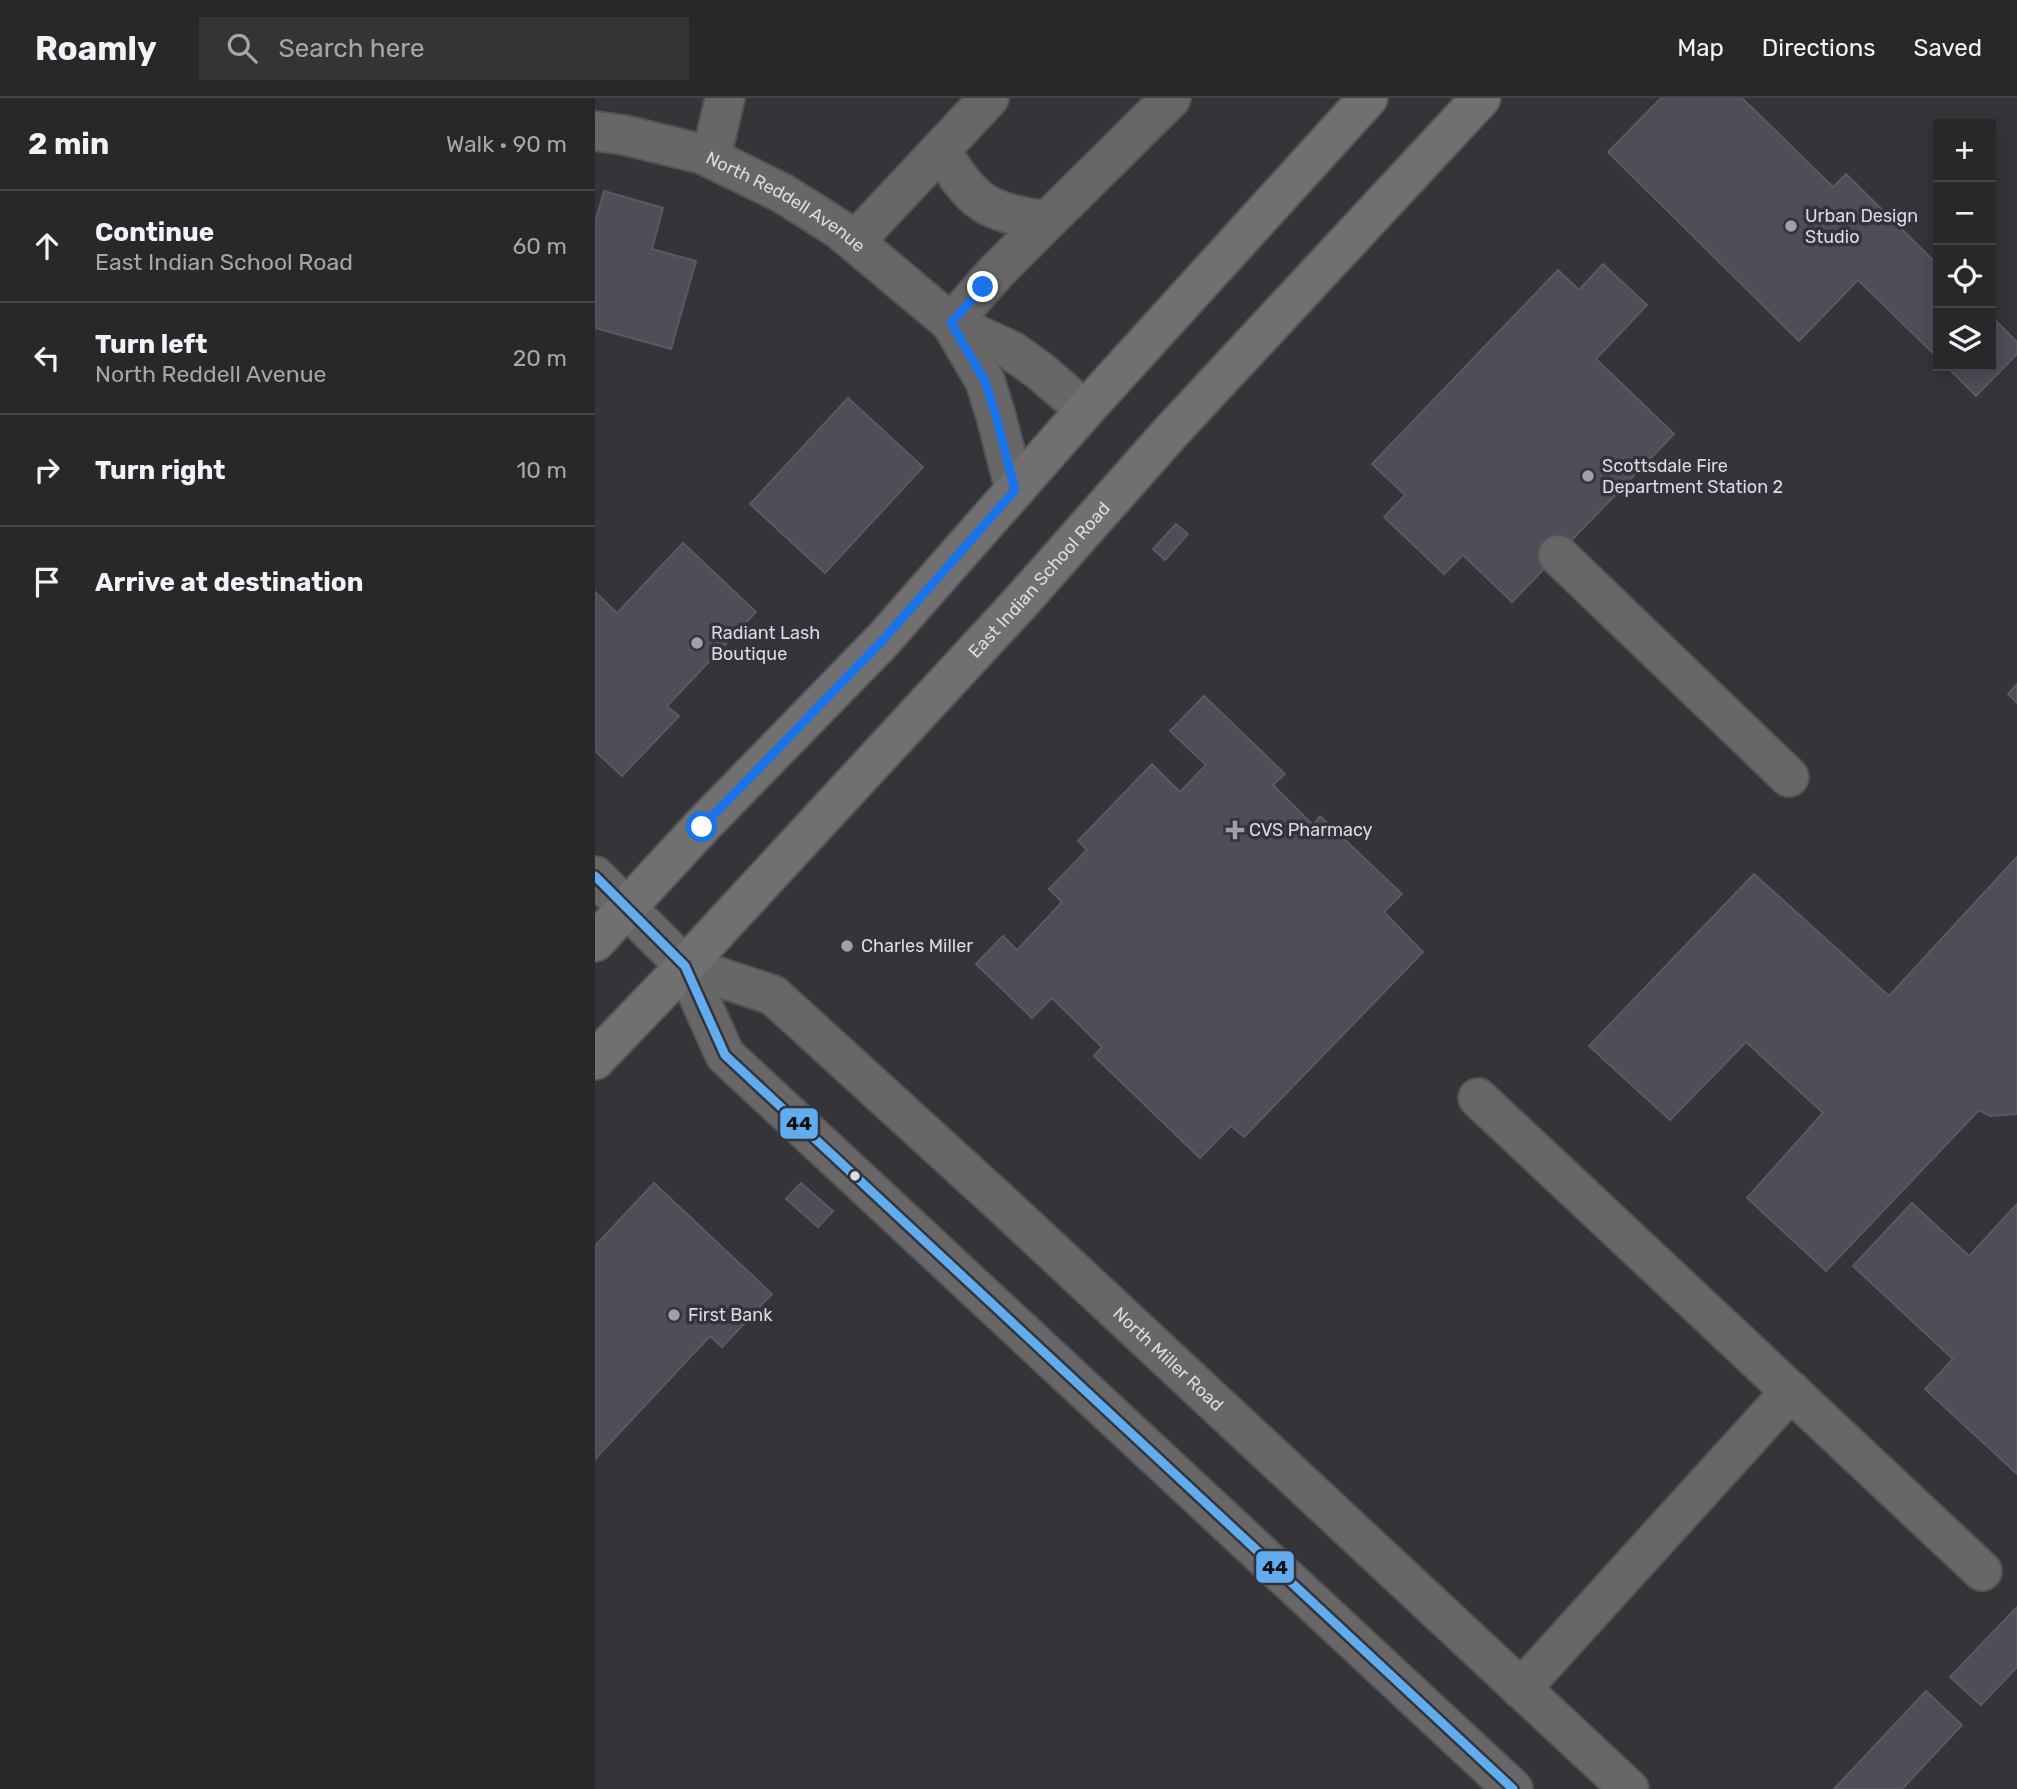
<!DOCTYPE html>
<meta charset="utf-8">
<style>
body{margin:0;font-family:Rubik,sans-serif;background:#343437;color:#f1f3f6}
.controls{position:absolute;right:21px;top:21px;display:grid;overflow:hidden;border-radius:0px;box-shadow:0 4px 18px #0003}
.controls button{width:63px;height:63px;display:grid;place-items:center;padding:0;border:0;border-bottom:2px solid #444447;background:#28282b;color:#f1f3f6;font:35px sans-serif}
.stop{position:absolute;width:21px;height:21px;margin:-16px;border:5px solid #1a73e8;border-radius:50%;background:#fff}
.stop.end{background:#1a73e8;border-color:#fff;box-shadow:0 2px 7px #0008}
.list{margin:0;padding:0;list-style:none}
h2{display:flex;justify-content:space-between;align-items:center;height:91px;margin:0;padding:0 28px;font-size:30px}
h2 small{font-size:23px;font-weight:400;color:#a5a6a9}
.list li{display:grid;grid-template-columns:46px 1fr auto;gap:21px;align-items:center;box-sizing:border-box;height:112px;padding:0 28px;border-top:2px solid #444447}
.list b{display:block;font-size:26px;white-space:nowrap}
.list p{margin:0;font-size:23px;white-space:nowrap;color:#a5a6a9}
.list em{font-size:23px;font-style:normal;color:#a5a6a9}
.icon{flex:none;width:38px;height:38px;fill:none;stroke:currentColor;stroke-width:2;stroke-linecap:round;stroke-linejoin:round}
.map{position:relative;flex:none;width:1422px;height:1691px;overflow:hidden}
header{display:flex;align-items:center;gap:42px;box-sizing:border-box;height:98px;padding:0 35px;background:#28282b;border-bottom:2px solid #444447}
header strong{font-size:33px}
nav{display:flex;gap:38px;margin-inline-start:auto;font-size:24px}
.search{width:490px;height:63px;background:#343437;display:flex;align-items:center;gap:18px;box-sizing:border-box;padding:0 24px;border-radius:0px;color:#a5a6a9;font-size:26px}
main{display:flex}
aside{flex:1;background:#28282b}
.map>svg:first-child{display:block}
.building{fill:#4e4e59;stroke:#595a5d;stroke-width:2}
.lines{fill:none;stroke-linecap:round;stroke-linejoin:round}
.minor-casing{stroke:#545456;stroke-width:42}
.major-casing{stroke:#545456;stroke-width:42}
.minor{stroke:#686666;stroke-width:38}
.major{stroke:#717070;stroke-width:38}
.bus-1-casing{stroke:#33333b;stroke-width:14}
.bus-1{stroke:#60acee;stroke-width:9}
.route{stroke:#1a73e8;stroke-width:9}
.poi-dot{fill:#a0a1a6;stroke:#33333b;stroke-width:2.5}
.bus-dot{fill:#dadbe0;stroke:#33333b;stroke-width:2.5}
.labels{text-anchor:middle;stroke-width:7;stroke-linejoin:round;paint-order:stroke}
.street-label{font-size:18px;fill:#dadbe0;stroke:#33333b}
.poi-label{font-size:18px;fill:#dadbe0;stroke:#33333b;text-anchor:start}
.line-badge{stroke:#33333b;stroke-width:2.5}
.pale-badge-label{font-size:19px;text-anchor:middle;font-weight:bold;fill:#111}
</style>
<header>
<strong>Roamly</strong>
<div class="search"><svg class="icon" aria-label="search" viewBox="0 0 24 24"><circle cx="10" cy="10" r="6"/><path d="M15 15l6 6"/></svg>Search here</div>
<nav><a>Map</a><a>Directions</a><a>Saved</a></nav>
</header>
<main>
<aside>
<h2>2 min<small>Walk · 90 m</small></h2>
<ul class="list">
<li><svg class="icon" aria-label="ahead" viewBox="0 0 24 24"><path d="M12 20V5M6 11l6-6 6 6"/></svg><div><b>Continue</b><p>East Indian School Road</p></div><em>60 m</em></li>
<li><svg class="icon" aria-label="left" viewBox="0 0 24 24"><path d="M17 20v-9H6M10 6l-5 5 5 5"/></svg><div><b>Turn left</b><p>North Reddell Avenue</p></div><em>20 m</em></li>
<li><svg class="icon" aria-label="right" viewBox="0 0 24 24"><path d="M7 20v-9h11M14 6l5 5-5 5"/></svg><div><b>Turn right</b></div><em>10 m</em></li>
<li><svg class="icon" aria-label="arrive" viewBox="0 0 24 24"><path d="M6 21V4h12l-3 4 3 4H6"/></svg><div><b>Arrive at destination</b></div></li>
</ul>
</aside>
<div class="map">
<svg width="1422" height="1691" viewBox="0 0 1422 1691">
<rect width="100%" height="100%" fill="#353539"/>
<!-- building -->
<g class="building">
<polygon points="1066,0 1147,0 1238,89 1251,76 1343,167 1343,260 1263,182 1204,243 1013,54"/>
<polygon points="9,93 68,110 57,151 101,163 76,251 0,230 0,125"/>
<polygon points="1008,166 1052,207 1001,261 1079,336 917,504 868,457 849,476 789,419 810,397 777,366 963,172 984,192"/>
<polygon points="1396,218 1422,244 1422,256 1381,298 1351,268 1396,268"/>
<polygon points="253,300 328,369 230,475 155,406"/>
<polygon points="581,426 593,436 570,462 558,451"/>
<polygon points="88,445 161,514 72,608 84,618 27,678 0,653 0,494 22,515"/>
<polygon points="1422,586 1422,605 1413,596"/>
<polygon points="609,598 690,676 678,687 718,727 725,718 807,796 789,814 828,854 649,1039 636,1028 605,1060 499,958 507,949 457,900 437,920 381,866 408,838 422,852 467,804 454,791 492,752 483,743 557,666 585,694 611,667 575,633"/>
<polygon points="1422,759 1422,1016 1395,1018 1384,1012 1231,1173 1152,1100 1228,1015 1151,944 1075,1022 994,948 1159,776 1294,898"/>
<polygon points="59,1085 177,1196 127,1249 115,1238 0,1361 0,1148"/>
<polygon points="206,1085 238,1113 223,1129 191,1101"/>
<polygon points="1317,1105 1374,1158 1422,1106 1422,1376 1330,1291 1358,1261 1258,1168"/>
<polygon points="1422,1509 1422,1569 1386,1607 1355,1579"/>
<polygon points="1331,1593 1367,1627 1307,1691 1239,1691"/>
</g>
<g class="lines">
<!-- minor casing -->
<g class="minor-casing">
<g id="minor">
<path id="s1" d="M0 33 29 37 107 56 187 95 244 131 356 225 417 253 445 273 490 312"/>
<path d="M345 52C380 106 388 113 452 123L576 0"/>
<polyline points="116,60 130,0"/>
<polyline points="260,143 394,0"/>
<polyline points="356,225 390,283 401,318 420,392"/>
<polyline points="356,225 402,173 452,123"/>
<polyline points="963,457 1194,679"/>
<polyline points="0,778 90,868 130,957 918,1691"/>
<path id="s2" d="M90 868 178 897 408 1107 1034 1691"/>
<polyline points="883,1000 1387,1473"/>
<polyline points="926,1591 1196,1293"/>
</g>
</g>
<!-- major casing -->
<g class="major-casing">
<g id="major">
<polyline points="0,844 107,728 288,542 490,312 773,0"/>
<path id="s3" d="M0 962 90 868 424 506 575 335 886 0"/>
</g>
</g>
<!-- minor -->
<use href="#minor" class="minor"/>
<!-- major -->
<use href="#major" class="major"/>
<!-- bus-1 casing -->
<g class="bus-1-casing">
<polyline id="bus-1" points="0,778 90,868 130,957 918,1691"/>
</g>
<!-- bus-1 -->
<use href="#bus-1" class="bus-1"/>
</g>
<g class="lines">
<!-- route -->
<polyline class="route" points="107,729 288,542 420,392 401,318 390,283 356,225 388,189"/>
</g>
<!-- markers -->
<g class="poi-dot">
<circle cx="1196" cy="128" r="7"/>
<circle cx="993" cy="378" r="7"/>
<circle cx="102" cy="545" r="7"/>
<path d="M636.5 721.5h7v7h7v7h-7v7h-7v-7h-7v-7h7z"/>
<circle cx="252" cy="848" r="7"/>
<circle cx="79" cy="1217" r="7"/>
</g>
<circle class="bus-dot" cx="260" cy="1078" r="6"/>
<g class="labels">
<!-- street labels -->
<g class="street-label">
<text dy="6" stroke="none"><textPath href="#s1" startOffset="206">North Reddell Avenue</textPath></text>
<text dy="6" stroke="none"><textPath href="#s3" startOffset="654">East Indian School Road</textPath></text>
<text dy="6" stroke="none"><textPath href="#s2" startOffset="630">North Miller Road</textPath></text>
</g>
<!-- poi labels -->
<g class="poi-label">
<text x="1210" y="124">Urban Design<tspan x="1210" dy="21">Studio</tspan></text>
<text x="1007" y="374">Scottsdale Fire<tspan x="1007" dy="21">Department Station 2</tspan></text>
<text x="116" y="541">Radiant Lash<tspan x="116" dy="21">Boutique</tspan></text>
<text x="654" y="738">CVS Pharmacy</text>
<text x="266" y="854">Charles Miller</text>
<text x="93" y="1223">First Bank</text>
</g>
</g>
<g class="line-badge">
<rect x="184" y="1009" width="40" height="33" rx="7" fill="#60acee"/>
<rect x="660" y="1452" width="40" height="34" rx="7" fill="#60acee"/>
</g>
<g class="pale-badge-label">
<text x="204" y="1032">44</text>
<text x="680" y="1476">44</text>
</g>
</svg>
<div class="controls">
<button>+</button>
<button>−</button>
<button><svg class="icon" aria-label="locate" viewBox="0 0 24 24"><circle cx="12" cy="12" r="6"/><path d="M12 2v4M12 18v4M2 12h4M18 12h4"/></svg></button>
<button><svg class="icon" aria-label="layers" viewBox="0 0 24 24"><path d="M12 4l9 5-9 5-9-5zM3 14l9 5 9-5"/></svg></button>
</div>
<div class="stop" style="left:107px;top:729px"></div>
<div class="stop end" style="left:388px;top:189px"></div>
</div>
</main>
